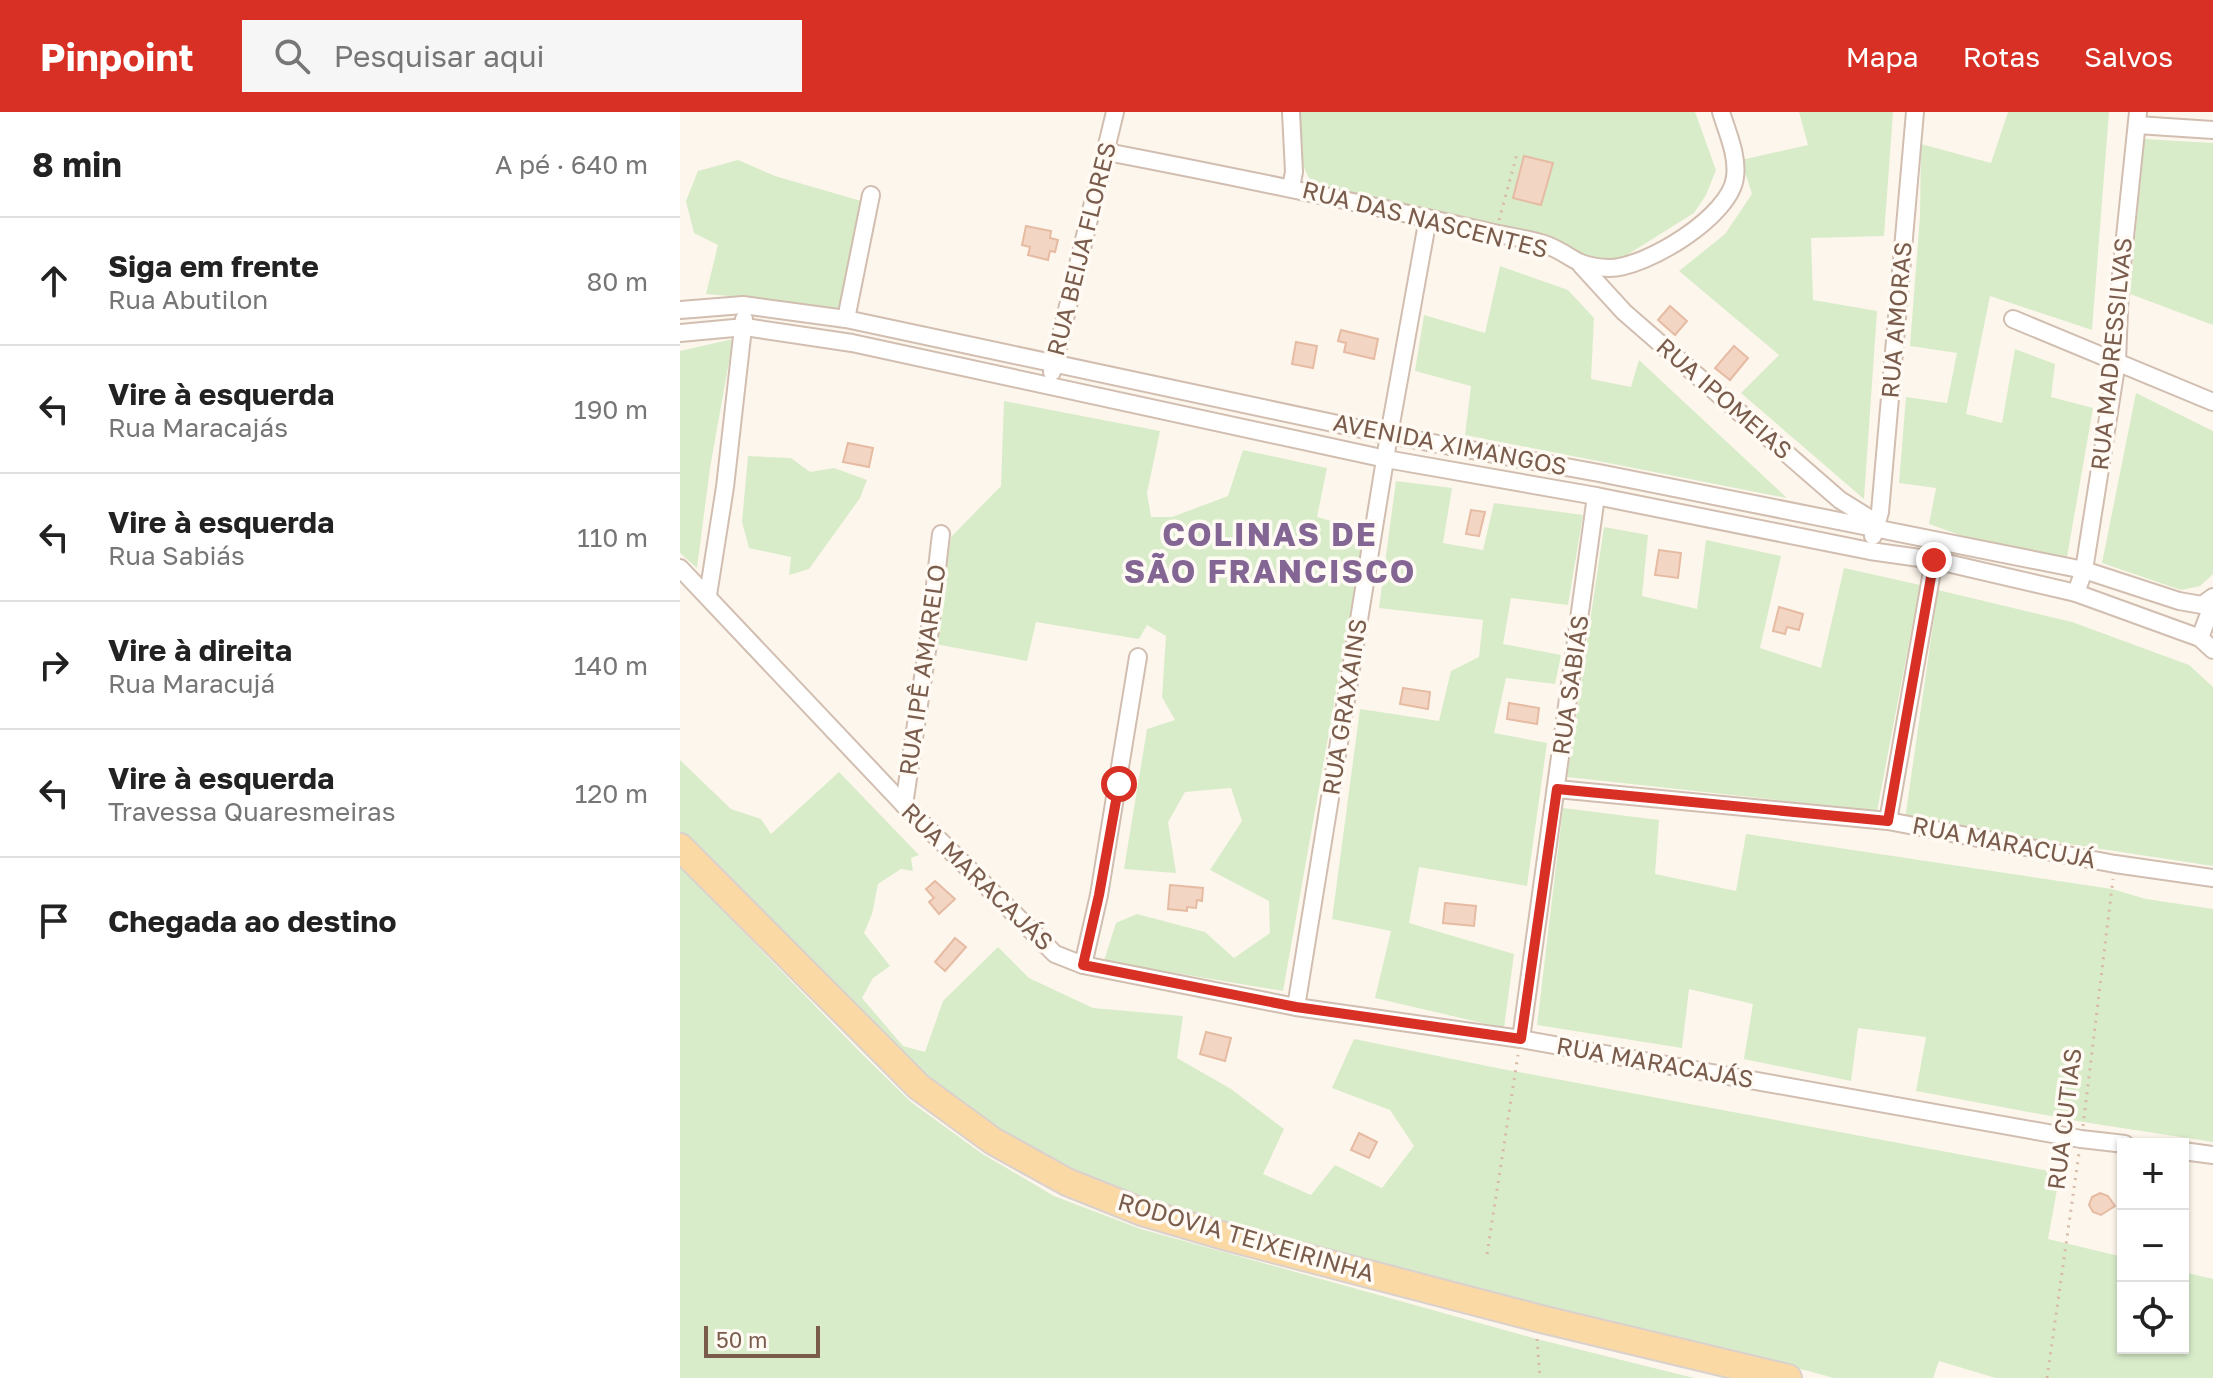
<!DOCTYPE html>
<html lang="pt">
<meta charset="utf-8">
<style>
body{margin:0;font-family:"Golos Text",sans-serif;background:#f6f6f6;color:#222}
.controls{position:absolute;right:24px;bottom:24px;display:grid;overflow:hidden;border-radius:0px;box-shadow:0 2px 6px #0004}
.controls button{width:72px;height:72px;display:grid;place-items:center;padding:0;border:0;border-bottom:2px solid #e0e0e0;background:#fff;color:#222;font:40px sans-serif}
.scale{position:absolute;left:24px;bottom:20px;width:116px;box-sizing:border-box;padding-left:8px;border:4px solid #7a5c4d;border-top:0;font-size:22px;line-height:28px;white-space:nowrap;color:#7a5c4d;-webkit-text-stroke:6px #fffaf3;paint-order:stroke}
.stop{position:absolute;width:24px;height:24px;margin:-18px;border:6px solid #d93025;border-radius:50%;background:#fff}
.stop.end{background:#d93025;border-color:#fff;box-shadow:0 2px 8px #0008}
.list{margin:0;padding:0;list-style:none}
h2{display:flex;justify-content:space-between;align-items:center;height:104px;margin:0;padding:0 32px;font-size:34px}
h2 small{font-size:26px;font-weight:400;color:#767676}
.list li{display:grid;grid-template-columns:52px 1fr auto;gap:24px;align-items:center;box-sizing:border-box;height:128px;padding:0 32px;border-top:2px solid #e0e0e0}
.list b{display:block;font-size:30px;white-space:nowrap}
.list p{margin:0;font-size:26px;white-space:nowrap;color:#767676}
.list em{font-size:26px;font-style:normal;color:#767676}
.icon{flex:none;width:44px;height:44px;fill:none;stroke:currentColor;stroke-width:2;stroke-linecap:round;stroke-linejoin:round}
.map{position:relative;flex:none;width:1533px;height:1266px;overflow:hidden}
header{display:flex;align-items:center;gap:48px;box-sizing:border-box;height:112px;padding:0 40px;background:#d93025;color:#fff}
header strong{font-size:38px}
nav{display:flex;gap:44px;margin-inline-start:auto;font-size:28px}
.search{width:560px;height:72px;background:#f6f6f6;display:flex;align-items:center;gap:20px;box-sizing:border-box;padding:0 28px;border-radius:0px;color:#767676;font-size:30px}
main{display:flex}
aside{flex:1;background:#fff}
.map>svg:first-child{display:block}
.green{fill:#d8ecc9}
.building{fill:#f3d5c3;stroke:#e6bba3;stroke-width:2}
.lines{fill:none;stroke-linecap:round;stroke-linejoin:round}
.street-casing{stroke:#d1beb0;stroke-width:20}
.primary-casing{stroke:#dad1cd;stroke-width:30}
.path{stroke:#d9b8a5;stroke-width:3;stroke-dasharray:2 6;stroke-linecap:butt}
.street{stroke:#fff;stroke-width:16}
.primary{stroke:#fbd9a5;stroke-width:26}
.route{stroke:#d93025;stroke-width:10}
.labels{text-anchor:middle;stroke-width:7;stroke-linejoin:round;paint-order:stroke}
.street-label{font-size:24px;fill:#7a5c4d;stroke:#fffaf3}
.district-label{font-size:32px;font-weight:bold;letter-spacing:2px;fill:#846695;stroke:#fffaf3}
</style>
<header>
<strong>Pinpoint</strong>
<div class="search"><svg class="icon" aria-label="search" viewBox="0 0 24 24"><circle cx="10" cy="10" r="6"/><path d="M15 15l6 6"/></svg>Pesquisar aqui</div>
<nav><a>Mapa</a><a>Rotas</a><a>Salvos</a></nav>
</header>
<main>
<aside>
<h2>8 min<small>A pé · 640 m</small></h2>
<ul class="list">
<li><svg class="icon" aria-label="ahead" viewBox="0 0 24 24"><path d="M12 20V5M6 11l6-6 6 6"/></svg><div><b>Siga em frente</b><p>Rua Abutilon</p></div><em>80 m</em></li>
<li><svg class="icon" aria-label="left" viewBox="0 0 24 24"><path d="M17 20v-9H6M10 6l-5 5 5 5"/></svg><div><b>Vire à esquerda</b><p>Rua Maracajás</p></div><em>190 m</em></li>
<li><svg class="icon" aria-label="left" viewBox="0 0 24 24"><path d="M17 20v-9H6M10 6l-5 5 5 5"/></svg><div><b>Vire à esquerda</b><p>Rua Sabiás</p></div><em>110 m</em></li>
<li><svg class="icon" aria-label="right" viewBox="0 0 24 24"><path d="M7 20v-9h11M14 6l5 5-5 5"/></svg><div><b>Vire à direita</b><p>Rua Maracujá</p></div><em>140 m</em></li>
<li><svg class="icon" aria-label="left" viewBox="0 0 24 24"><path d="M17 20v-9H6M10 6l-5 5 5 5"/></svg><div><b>Vire à esquerda</b><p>Travessa Quaresmeiras</p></div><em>120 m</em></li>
<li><svg class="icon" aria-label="arrive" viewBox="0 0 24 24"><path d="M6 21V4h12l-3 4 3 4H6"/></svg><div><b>Chegada ao destino</b></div></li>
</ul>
</aside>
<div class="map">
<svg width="1533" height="1266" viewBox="0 0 1533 1266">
<rect width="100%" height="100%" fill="#fdf6ec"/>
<!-- green -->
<g class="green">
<polygon points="619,0 1015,0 1036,58 1026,83 1014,101 939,148 904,147 870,126 631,71 623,53"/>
<polygon points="1119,0 1213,0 1204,124 1131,126 1133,188 1197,199 1184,387 1061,281 1099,243 999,159 1045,122 1072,82 1061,48 1128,33"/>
<polygon points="1328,0 1429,0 1412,218 1310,184 1286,302 1322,311 1335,237 1375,252 1371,285 1413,296 1387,445 1291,427 1249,412 1256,376 1219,371 1226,285 1267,291 1277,241 1230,234 1240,104 1241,32 1311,51"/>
<polygon points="1464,27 1533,31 1533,213 1450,182"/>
<polygon points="58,48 95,64 181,89 160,199 95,188 26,182 38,133 14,121 6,89 18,59"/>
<polygon points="820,154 888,178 914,206 911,267 951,275 959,248 1107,386 785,323 791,274 735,259 744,203 805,221"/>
<polygon points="53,227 30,356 17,456 0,441 0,239"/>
<polygon points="1456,281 1533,319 1533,462 1520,474 1501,478 1422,451"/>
<polygon points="324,289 480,319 467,381 471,405 492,405 548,384 563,338 647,356 637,405 685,418 603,879 424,849 436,811 457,802 525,820 554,846 590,821 589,789 530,758 562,709 551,676 505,680 488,710 496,761 444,757 467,617 495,608 482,585 486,524 467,513 459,527 356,510 347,549 255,532 271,425 321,374"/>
<polygon points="68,344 111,346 130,360 154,356 187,368 180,386 129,457 109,463 111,445 69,436 62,410"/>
<polygon points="716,369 772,376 763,431 803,438 814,391 903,403 888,493 831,486 823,532 881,543 875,572 826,566 814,621 867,631 847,774 739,755 729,811 834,842 824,916 695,886 711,819 652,807 680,597 759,609 771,559 799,545 803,508 699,496"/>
<polygon points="924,415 968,423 962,484 1017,497 1026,428 1101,444 1080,536 1141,556 1164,456 1240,473 1197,699 887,665"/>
<polygon points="1258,478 1392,510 1509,553 1533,575 1533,754 1225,707"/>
<polygon points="0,648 51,697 81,707 91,722 159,660 239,743 231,746 233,759 221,757 198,772 192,802 184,821 210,854 193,866 182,886 223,934 245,940 263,889 318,835 349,866 413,896 503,904 497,946 551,977 604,1017 583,1062 631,1083 655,1053 702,1076 734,1034 710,998 652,976 674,927 817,956 1380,1061 1368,1127 1443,1145 1443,1236 1503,1236 1503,1160 1533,1167 1533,1266 1316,1266 1259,1249 1253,1266 1154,1266 1077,1245 865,1199 466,1092 385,1060 315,1020 243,968 0,722"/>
<polygon points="883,696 979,708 975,762 1056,779 1066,722 1432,777 1466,787 1533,797 1533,1030 1403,1010 1236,979 1246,925 1178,916 1171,969 1064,947 1073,892 1009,877 1002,936 857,913"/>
<polygon points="0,755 180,940 231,990 301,1041 374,1084 461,1117 857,1227 1014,1266 0,1266"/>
</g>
<!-- building -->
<g class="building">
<polygon points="844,44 873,51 861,93 833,86"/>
<polygon points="346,114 371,119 370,126 378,128 375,140 370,139 368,148 348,143 350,135 342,133"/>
<polygon points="990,194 1007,209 995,223 978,208"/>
<polygon points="661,218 698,227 694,247 664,240 666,231 658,229"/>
<polygon points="616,230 637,234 633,256 612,252"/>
<polygon points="1054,234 1068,246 1050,268 1035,256"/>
<polygon points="168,331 193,336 189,355 163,350"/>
<polygon points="791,398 805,400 799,424 786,422"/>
<polygon points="979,438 1001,441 998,466 975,463"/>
<polygon points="1099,495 1123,502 1119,518 1107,515 1105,522 1093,519"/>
<polygon points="723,576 750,580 748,597 720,592"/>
<polygon points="829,591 859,596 857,612 827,607"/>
<polygon points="255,769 275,787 259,802 249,790 254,786 246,777"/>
<polygon points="490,773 523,776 522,789 517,788 516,796 507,795 507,799 488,797"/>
<polygon points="765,791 796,794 794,814 763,811"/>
<polygon points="275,826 286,835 265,859 255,850"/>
<polygon points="526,920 551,926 545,949 520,942"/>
<polygon points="679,1021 697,1030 689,1046 671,1038"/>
<polygon points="1420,1081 1428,1084 1435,1094 1421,1103 1413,1100 1409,1093 1412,1085"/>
</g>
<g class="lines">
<!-- street casing -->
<g class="street-casing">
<g id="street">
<polyline points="611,0 614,60 611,75"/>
<polyline points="1457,13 1533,18"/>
<path d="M427 40C557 65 685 92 814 121 831 125 851 127 867 133 894 144 895 155 929 156 966 156 1051 104 1055 65 1058 43 1047 20 1041 0"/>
<polyline points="901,153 944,200 1160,388 1197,411"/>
<polyline points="0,198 63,193 166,207 709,323 919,361 1404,458 1499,489 1522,493 1533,485"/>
<polyline points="166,207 191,83"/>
<polyline points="1333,207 1533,290"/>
<polyline points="0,221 65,215 172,231 706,347 916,384 1190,439 1254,448 1396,481 1520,526 1533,538"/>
<polyline points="372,260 435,0"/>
<polyline points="1193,424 1200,400 1235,0"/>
<polyline points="0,456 224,693 375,842 403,853 616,895 841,927 1401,1027 1445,1032"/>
<polyline points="1396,481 1404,458 1437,249 1440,173 1458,0"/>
<polyline points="28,483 45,375 64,207"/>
<polyline points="1520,526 1533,491"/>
<polyline points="877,677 1208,709 1435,752 1533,766"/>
<polyline points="224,693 249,525 261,422"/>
<polyline points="1208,709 1254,448"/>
<polyline points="403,853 419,783 458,545"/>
<polyline points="616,895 709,323 748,106"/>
<polyline points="841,927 916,384"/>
<polyline points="1503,1039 1533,1043"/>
</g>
</g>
<!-- primary casing -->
<g class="primary-casing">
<polyline id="primary" points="0,735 239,975 313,1029 387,1070 462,1100 551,1126 861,1207 1108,1266"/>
</g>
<!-- path -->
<g class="path">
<polyline points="819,108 837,42"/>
<polyline points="1403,1014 1433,767"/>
<polyline points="807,1142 838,943"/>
<polyline points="857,1227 860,1266"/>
<polyline points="1367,1266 1399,1041"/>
</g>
<!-- street -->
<use href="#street" class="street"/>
<!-- primary -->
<use href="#primary" class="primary"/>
</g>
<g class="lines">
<!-- route -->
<polyline class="route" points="439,672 419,783 403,853 616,895 841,927 877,677 1208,709 1254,448"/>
</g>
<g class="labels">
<!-- street labels -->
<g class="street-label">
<text transform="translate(745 108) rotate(14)" y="8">RUA DAS NASCENTES</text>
<text transform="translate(402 137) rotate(-76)" y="8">RUA BEIJA FLORES</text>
<text transform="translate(1217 208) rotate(-85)" y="8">RUA AMORAS</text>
<text transform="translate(1432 242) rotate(-84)" y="8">RUA MADRESSILVAS</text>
<text transform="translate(1044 287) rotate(41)" y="8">RUA IPOMEIAS</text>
<text transform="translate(770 333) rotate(11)" y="8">AVENIDA XIMANGOS</text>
<text transform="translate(243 558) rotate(-82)" y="8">RUA IPÊ AMARELO</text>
<text transform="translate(891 573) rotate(-82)" y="8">RUA SABIÁS</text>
<text transform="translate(665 595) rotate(-81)" y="8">RUA GRAXAINS</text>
<text transform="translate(1324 731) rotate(11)" y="8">RUA MARACUJÁ</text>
<text transform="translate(297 765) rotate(44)" y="8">RUA MARACAJÁS</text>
<text transform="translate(975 951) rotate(10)" y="8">RUA MARACAJÁS</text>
<text transform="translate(1385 1007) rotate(-83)" y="8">RUA CUTIAS</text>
<text transform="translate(566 1126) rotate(16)" y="8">RODOVIA TEIXEIRINHA</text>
</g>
<!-- district labels -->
<g class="district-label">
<text x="590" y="434">COLINAS DE<tspan x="590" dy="37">SÃO FRANCISCO</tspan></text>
</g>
</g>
</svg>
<div class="controls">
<button>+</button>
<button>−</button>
<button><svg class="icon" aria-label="locate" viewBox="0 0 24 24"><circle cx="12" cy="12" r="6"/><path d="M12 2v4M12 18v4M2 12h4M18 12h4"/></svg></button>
</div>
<div class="scale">50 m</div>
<div class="stop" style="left:439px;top:672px"></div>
<div class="stop end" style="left:1254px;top:448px"></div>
</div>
</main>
